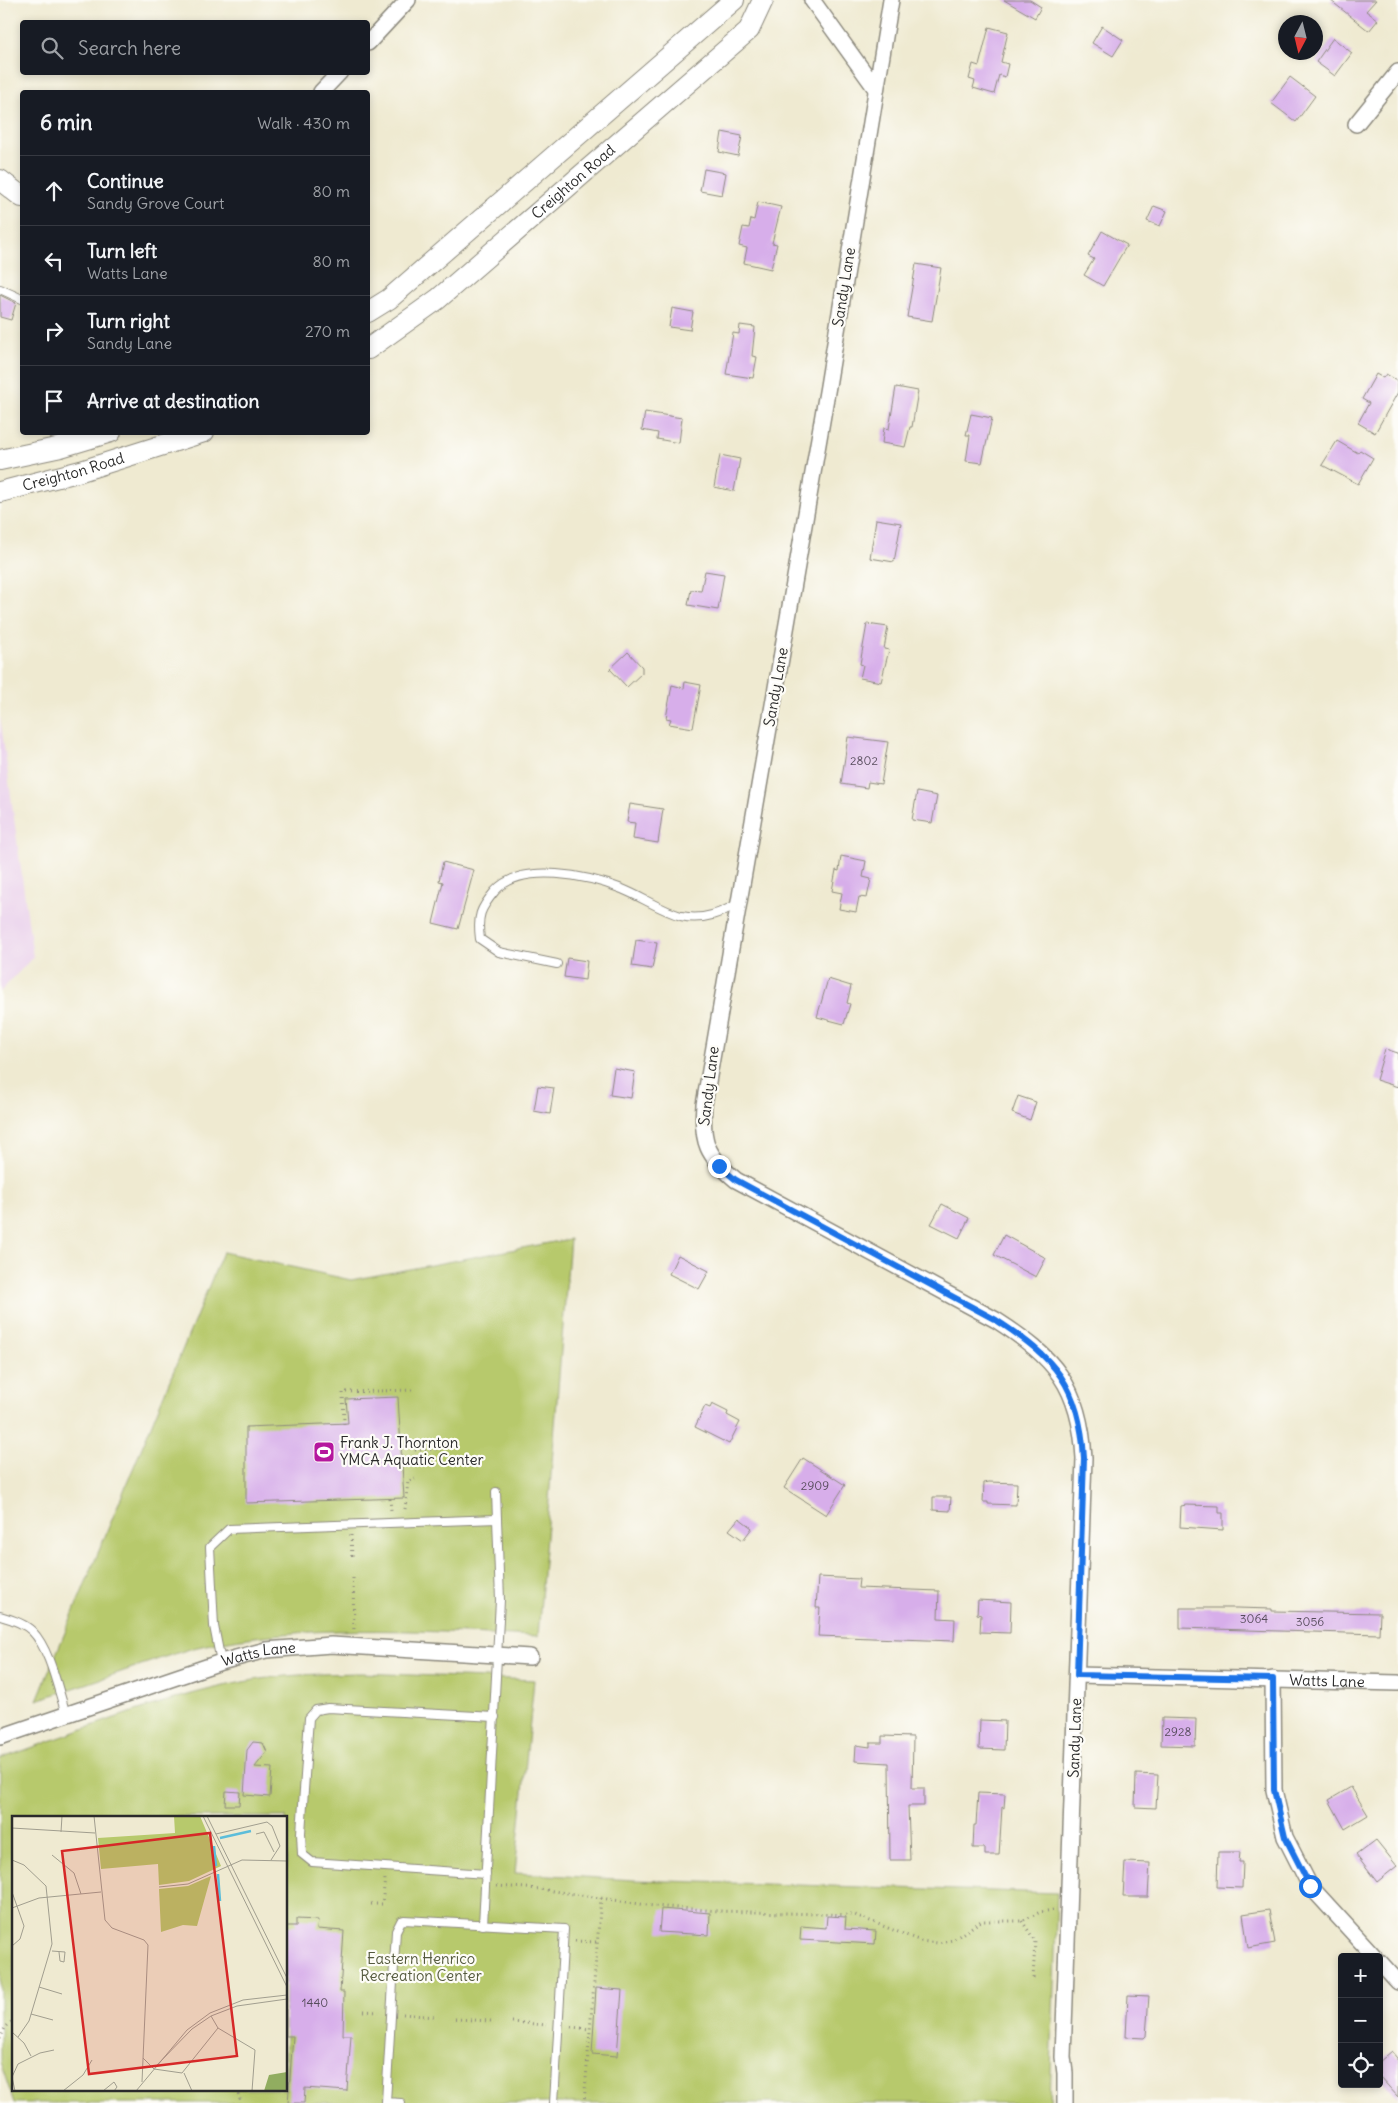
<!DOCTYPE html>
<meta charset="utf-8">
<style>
body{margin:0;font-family:Delius,sans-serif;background:#20242c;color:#f1f3f6}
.controls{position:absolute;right:15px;bottom:15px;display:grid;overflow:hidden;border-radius:5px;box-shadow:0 2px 8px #0003}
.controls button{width:45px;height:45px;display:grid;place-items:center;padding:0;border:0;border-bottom:1px solid #363941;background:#171b24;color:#f1f3f6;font:25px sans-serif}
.compass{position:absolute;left:1278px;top:15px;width:45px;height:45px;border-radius:50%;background:#171b24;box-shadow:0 2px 8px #0003;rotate:187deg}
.stop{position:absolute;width:15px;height:15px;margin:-11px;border:4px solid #1a73e8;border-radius:50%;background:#fff}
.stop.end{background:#1a73e8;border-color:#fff;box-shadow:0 1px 5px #0008}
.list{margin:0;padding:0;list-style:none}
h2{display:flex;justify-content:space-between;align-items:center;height:65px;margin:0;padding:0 20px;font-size:21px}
h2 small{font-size:16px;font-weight:400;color:#9ea1a6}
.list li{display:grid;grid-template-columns:32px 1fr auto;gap:15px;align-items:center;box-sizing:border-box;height:70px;padding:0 20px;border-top:1px solid #363941}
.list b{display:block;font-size:19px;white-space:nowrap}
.list p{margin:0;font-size:16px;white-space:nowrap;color:#9ea1a6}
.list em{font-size:16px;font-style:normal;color:#9ea1a6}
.icon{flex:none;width:28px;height:28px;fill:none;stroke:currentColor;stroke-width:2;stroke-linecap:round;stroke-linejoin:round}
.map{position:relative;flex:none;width:1398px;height:2103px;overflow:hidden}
.search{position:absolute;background:#171b24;box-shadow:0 2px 8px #0003;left:20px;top:20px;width:350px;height:55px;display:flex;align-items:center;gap:12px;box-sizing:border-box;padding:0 18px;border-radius:5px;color:#9ea1a6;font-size:19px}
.panel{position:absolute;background:#171b24;box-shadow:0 2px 8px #0003;left:20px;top:90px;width:350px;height:345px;border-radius:5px}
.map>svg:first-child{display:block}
.built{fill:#ead1ec}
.green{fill:#b7c96c;stroke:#717a4c;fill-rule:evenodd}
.building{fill:#d7aeea}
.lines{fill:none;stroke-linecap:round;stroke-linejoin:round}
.lane-casing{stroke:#8d8a7e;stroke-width:10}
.street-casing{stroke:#8d8a7e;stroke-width:18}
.secondary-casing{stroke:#8d8a7e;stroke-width:22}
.path{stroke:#8d8a7e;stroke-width:3;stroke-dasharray:1 4;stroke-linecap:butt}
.lane{stroke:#fff;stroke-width:8}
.street{stroke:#fff;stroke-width:15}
.secondary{stroke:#fff;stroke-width:20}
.route{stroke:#1a73e8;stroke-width:6}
.labels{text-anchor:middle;stroke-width:4.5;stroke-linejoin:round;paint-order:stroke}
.number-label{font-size:12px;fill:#564c5b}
.street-label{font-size:15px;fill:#2b2b2b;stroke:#fdfcf7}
.poi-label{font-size:15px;fill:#2b2b2b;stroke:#fdfcf7;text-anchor:start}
.park-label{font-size:15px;fill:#555a3e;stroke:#fdfcf7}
.inset-river{fill:none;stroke:#5cbdda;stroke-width:2.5}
.inset-road{fill:none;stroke:#a19e8f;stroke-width:1}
.view{fill:#d62828;fill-opacity:0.15;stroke:#d62828;stroke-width:2.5}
.inset-edge{fill:none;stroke:#2b2b2b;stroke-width:2.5}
</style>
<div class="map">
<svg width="1398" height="2103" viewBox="0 0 1398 2103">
<rect width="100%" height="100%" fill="#fdfcf7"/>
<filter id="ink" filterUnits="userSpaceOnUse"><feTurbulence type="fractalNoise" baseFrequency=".02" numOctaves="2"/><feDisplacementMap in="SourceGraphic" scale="10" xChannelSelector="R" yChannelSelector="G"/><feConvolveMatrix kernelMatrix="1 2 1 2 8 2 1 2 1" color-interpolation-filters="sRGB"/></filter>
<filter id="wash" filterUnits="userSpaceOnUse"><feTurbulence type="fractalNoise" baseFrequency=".0096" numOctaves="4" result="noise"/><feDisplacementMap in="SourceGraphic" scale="20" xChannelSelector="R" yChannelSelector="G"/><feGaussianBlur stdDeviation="1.12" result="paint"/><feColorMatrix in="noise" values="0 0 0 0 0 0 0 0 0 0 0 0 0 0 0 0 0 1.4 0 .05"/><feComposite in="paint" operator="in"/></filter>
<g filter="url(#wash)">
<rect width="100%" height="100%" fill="#efead1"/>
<!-- built -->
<polygon class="built" points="0,716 33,957 0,992"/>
<!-- green -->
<g class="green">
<path d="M570 1239 538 1636C431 1632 323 1623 217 1643 191 1647 166 1657 141 1665 107 1677 72 1689 37 1700L223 1252 351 1280Z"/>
<path d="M361 1673 534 1680 515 1873 633 1880 1057 1893 1050 2103H14L0 2062V1759C80 1731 160 1698 243 1682 282 1674 322 1674 361 1673ZM14 1817H286V2089H14Z"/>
</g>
<g id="blocks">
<!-- building -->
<g class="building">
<polygon points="1004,0 1030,0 1041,7 1035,18"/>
<polygon points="1330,0 1376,0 1366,11 1378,20 1369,31"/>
<polygon points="1102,26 1123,40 1113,56 1092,43"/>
<polygon points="989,27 1008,32 1001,62 1008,64 1005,77 999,75 994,94 973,88 975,81 969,79 973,64 979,66"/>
<polygon points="1333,38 1352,53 1335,76 1316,62"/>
<polygon points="1290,77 1315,96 1296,122 1271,103"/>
<polygon points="722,132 742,136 738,156 719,152"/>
<polygon points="704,169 726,173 722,195 700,191"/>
<polygon points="758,202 781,207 772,243 777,244 771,269 744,263 747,248 739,246 743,227 749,228 751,219 754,220"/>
<polygon points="1154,206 1167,211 1160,226 1147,221"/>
<polygon points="1102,231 1127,245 1103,286 1084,275 1094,259 1088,256"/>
<polygon points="916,264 941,268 932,321 907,317"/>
<polygon points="0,295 16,303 11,320 0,317"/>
<polygon points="672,308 693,312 690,330 669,327"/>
<polygon points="740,325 755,327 752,356 757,357 753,378 726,374 733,333 739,334"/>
<polygon points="1376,374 1383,378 1386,374 1398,381 1398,392 1375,433 1358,423 1369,403 1362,399"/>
<polygon points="896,387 918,391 912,427 910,427 905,447 882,443 884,428 889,429"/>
<polygon points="645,412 682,418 679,443 657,439 658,433 642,430"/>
<polygon points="971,414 992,418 982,463 966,461 970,435 966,435"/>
<polygon points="1337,441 1358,453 1360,450 1373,458 1358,484 1322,465"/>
<polygon points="720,455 740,459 734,491 714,487"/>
<polygon points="876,519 901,523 894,562 870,558"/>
<polygon points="705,571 724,574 718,610 688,605 691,590 701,591"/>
<polygon points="867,624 888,627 884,649 889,650 881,682 860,678 863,665 860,664"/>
<polygon points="628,652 642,667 642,673 627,687 610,669"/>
<polygon points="685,682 701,685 693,728 669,724 671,719 666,718 672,685 684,688"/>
<polygon points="848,737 888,742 881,784 868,782 867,788 841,784"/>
<polygon points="917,792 937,796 932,823 912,820"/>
<polygon points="630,804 663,809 658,843 633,839 635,823 627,822"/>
<polygon points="841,856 866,861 863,877 871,879 867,898 859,897 856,912 839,909 842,893 832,891 836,870 839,871"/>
<polygon points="443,862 474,870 458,929 433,923 443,882 439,881"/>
<polygon points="636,940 657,943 652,969 632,966"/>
<polygon points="567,958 587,961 585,980 564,977"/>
<polygon points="828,979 851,986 847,1003 850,1004 844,1024 817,1017"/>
<polygon points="1385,1049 1398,1053 1398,1087 1376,1080"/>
<polygon points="614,1068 635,1072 631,1098 610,1095"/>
<polygon points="538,1086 554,1088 550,1114 534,1111"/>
<polygon points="1018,1096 1036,1102 1030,1120 1012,1113"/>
<polygon points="942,1204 969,1218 959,1238 931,1224"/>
<polygon points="1004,1235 1046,1258 1036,1277 994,1255"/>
<polygon points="678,1255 709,1271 699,1289 669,1274"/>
<polygon points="398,1397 404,1498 246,1503 246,1427 348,1423 346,1399"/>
<polygon points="712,1404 728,1412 727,1415 740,1422 729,1444 695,1427 705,1406 710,1408"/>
<polygon points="803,1458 845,1485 826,1515 784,1488"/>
<polygon points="989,1482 1017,1483 1016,1505 988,1504 988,1502 983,1502 984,1483"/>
<polygon points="933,1497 951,1497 950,1511 933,1510"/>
<polygon points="1186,1505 1219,1506 1219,1513 1223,1513 1223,1530 1180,1527 1181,1506"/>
<polygon points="739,1518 752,1528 743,1540 729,1530"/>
<polygon points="818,1577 859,1579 858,1588 939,1591 938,1618 955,1619 954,1641 818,1636 820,1608 816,1608"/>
<polygon points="978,1600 1011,1602 1010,1633 980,1632 981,1615 977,1614"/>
<polygon points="1180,1608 1237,1608 1272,1609 1272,1611 1380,1613 1379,1634 1180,1628"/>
<polygon points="1162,1718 1196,1719 1195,1746 1161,1745"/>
<polygon points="980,1720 1005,1721 1004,1750 979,1749"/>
<polygon points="882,1736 913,1737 912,1788 924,1788 924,1806 908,1806 910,1860 890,1860 889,1763 855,1761 856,1745 870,1747 870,1743 882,1743"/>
<polygon points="253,1742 263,1743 267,1752 255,1767 272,1768 270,1797 244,1795 247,1750"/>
<polygon points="1136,1774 1158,1775 1156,1808 1135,1807"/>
<polygon points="1351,1787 1368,1815 1345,1829 1329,1800"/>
<polygon points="226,1791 240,1792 239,1805 225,1805"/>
<polygon points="978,1793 1005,1794 1004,1808 1002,1807 999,1855 985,1855 985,1848 973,1848 974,1825 976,1825"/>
<polygon points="1376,1840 1397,1866 1377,1882 1356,1855"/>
<polygon points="1218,1852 1240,1852 1239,1862 1243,1862 1242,1888 1217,1887"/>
<polygon points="1125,1862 1150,1863 1148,1897 1123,1897"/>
<polygon points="661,1909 710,1913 709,1935 659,1932"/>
<polygon points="1269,1910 1275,1943 1248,1948 1243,1914"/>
<polygon points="827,1916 846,1917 845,1929 876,1931 875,1944 800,1940 801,1926 826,1928"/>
<polygon points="296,1919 318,1920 317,1929 344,1931 340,1992 344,1992 343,2035 351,2035 347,2091 305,2088 304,2103 288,2103 293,2036 286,2036 286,1926 296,1926"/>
<polygon points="596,1988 622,1990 617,2056 592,2054"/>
<polygon points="1128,1995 1149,1996 1146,2036 1144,2038 1126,2037"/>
<polygon points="1392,2051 1398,2058 1398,2097 1379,2076 1379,2062"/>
</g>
</g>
</g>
<g filter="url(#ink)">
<use href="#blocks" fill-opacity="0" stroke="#8d8a7e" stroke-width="1"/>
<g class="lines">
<!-- lane casing -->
<g class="lane-casing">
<g id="lane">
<polyline points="0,289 22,299"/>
<path d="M557 964 499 952 480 939C477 916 480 909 495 891 522 861 589 876 622 889 642 897 660 910 681 916 703 921 721 913 739 903"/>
<path d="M0 1616C11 1619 24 1623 32 1631 50 1649 58 1690 66 1714"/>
<polyline points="221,1662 214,1626 210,1547 229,1529 497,1519"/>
<polyline points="486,1874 312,1862 302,1854 301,1833 309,1718 316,1710 328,1708 495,1717"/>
<polyline points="483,1925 500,1600 496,1492"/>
<polyline points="401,2103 386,2102 396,1931 401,1921 404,1920 564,1929 554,2103"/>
</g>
</g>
<!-- street casing -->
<g class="street-casing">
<g id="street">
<polyline points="812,0 876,89"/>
<path d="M891 0 828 386 704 1105C701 1142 707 1156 736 1180L996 1320C1055 1358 1080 1386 1084 1458L1063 2057 1065 2073V2103"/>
<polyline points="368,43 408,0"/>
<polyline points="321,92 340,72"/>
<polyline points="1356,124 1398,72"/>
<path id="s1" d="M1077 1675 1398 1683"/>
<polyline points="1273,1679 1274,1790 1285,1837 1310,1886 1375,1957"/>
<path id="s2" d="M0 1737 221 1662 266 1650 331 1645 530 1657"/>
<polyline points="1379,1961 1398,1982"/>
</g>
</g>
<!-- secondary casing -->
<g class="secondary-casing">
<g id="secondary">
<polyline points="0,180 22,197"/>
<polyline points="368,312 389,299 734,0"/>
<path id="s3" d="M368 349 438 299 749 30 763 0"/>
<polyline points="0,460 61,447 111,432"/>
<path id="s4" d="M0 492 81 471 204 432"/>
</g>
</g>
<!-- path -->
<g class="path">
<polyline points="344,1424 343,1392 412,1390"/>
<polyline points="415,1450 443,1449"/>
<polyline points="390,1499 391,1510"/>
<polyline points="405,1509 408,1481 415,1479"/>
<polyline points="351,1535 352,1557"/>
<polyline points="353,1578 354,1633"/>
<polyline points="497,1886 540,1889 654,1906 719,1911 855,1915 921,1941 938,1943 953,1940 981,1921 1022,1921 1040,1912 1053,1910"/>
<polyline points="371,1904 382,1904 385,1879"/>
<polyline points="1022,1921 1035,1941 1033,1980"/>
<polyline points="575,1941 597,1942"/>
<polyline points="364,2011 379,2012"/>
<polyline points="403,2014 435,2017"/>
<polyline points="455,2019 491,2021"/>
<polyline points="512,2022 547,2025"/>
<polyline points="571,2027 590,2029"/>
<polyline points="0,2039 5,2028 14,2019"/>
<polyline points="237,2089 241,2103"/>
<polyline points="584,2103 601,1898"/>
</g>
<!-- lane -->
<use href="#lane" class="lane"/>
<!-- street -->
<use href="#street" class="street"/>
<!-- secondary -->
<use href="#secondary" class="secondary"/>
</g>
</g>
<g class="lines" filter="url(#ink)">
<!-- route -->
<path class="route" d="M719 1166 736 1180 996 1320C1055 1358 1080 1386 1084 1458L1077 1675 1273 1679 1274 1790 1285 1837 1310 1886"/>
</g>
<!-- icons -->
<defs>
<g id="stadium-square" transform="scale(1.125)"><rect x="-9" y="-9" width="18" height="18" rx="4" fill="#b5179e" stroke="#fdfcf7"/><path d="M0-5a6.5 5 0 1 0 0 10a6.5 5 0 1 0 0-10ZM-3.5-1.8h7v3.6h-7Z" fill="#fff"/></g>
</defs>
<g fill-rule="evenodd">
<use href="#stadium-square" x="324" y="1452"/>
</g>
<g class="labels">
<!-- number labels -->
<g class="number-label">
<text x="864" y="765">2802</text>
<text x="815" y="1490">2909</text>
<text x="1254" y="1623">3064</text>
<text x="1310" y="1626">3056</text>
<text x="1178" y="1736">2928</text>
<text x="315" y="2007">1440</text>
</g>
<!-- street labels -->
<g class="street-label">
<text dy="5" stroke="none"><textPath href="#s3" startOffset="265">Creighton Road</textPath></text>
<text transform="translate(844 287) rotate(-81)" y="5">Sandy Lane</text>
<text dy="5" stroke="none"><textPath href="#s4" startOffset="76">Creighton Road</textPath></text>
<text transform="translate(776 687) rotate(-80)" y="5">Sandy Lane</text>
<text transform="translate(709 1086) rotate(-83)" y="5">Sandy Lane</text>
<text dy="5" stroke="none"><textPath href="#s2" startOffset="272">Watts Lane</textPath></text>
<text dy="5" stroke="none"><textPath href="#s1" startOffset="250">Watts Lane</textPath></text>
<text transform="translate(1075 1738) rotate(-88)" y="5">Sandy Lane</text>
</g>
<!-- poi labels -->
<g class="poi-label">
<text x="340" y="1448">Frank J. Thornton<tspan x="340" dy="17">YMCA Aquatic Center</tspan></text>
</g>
<!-- park labels -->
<g class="park-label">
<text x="421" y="1964">Eastern Henrico<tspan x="421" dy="17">Recreation Center</tspan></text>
</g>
</g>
<!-- overview -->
<g transform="translate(12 1816)">
<rect width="275" height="275" fill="#efead1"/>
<path d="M162 0H188L209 50 177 65 147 69 146 48 89 53 86 22 163 17ZM199 60 185 110 171 109 149 116 147 73 176 70Z" fill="#b7c96c"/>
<path d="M275 256V275H252L257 259Z" fill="#91ad60"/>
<path class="inset-river" d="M208 22 239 15M202 30 204 50M206 58 208 85"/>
<path class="inset-road" d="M82 0 93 104 100 112 132 124 136 129 130 266M191 0 275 171M195 0 275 162M0 12 83 17M49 16 50 0M204 18 255 6 260 10 268 30 259 44M244 18 252 16 262 36M40 39 62 57 69 78M0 44 12 49 34 70 40 128 17 205 6 221M147 71 176 68 230 44 275 45M0 76 12 110 8 123 0 130M0 92 27 82 89 76M40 135 53 136 52 146 48 145 47 136M27 171 50 178M19 198 41 204M199 200 206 212 243 234 240 275M0 216 12 227 19 240M131 242 142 253 170 257 206 212M144 250 180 213 199 200 225 190 275 183M172 257 180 275M3 275 0 261 6 248 28 237 42 234M51 275 71 259 80 244M91 275 102 266 105 271 102 275M124 275 175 214 198 197 231 184 275 179"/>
<path class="view" d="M198 17 225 240 77 258 50 35Z"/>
<rect width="275" height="275" class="inset-edge"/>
</g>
</svg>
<div class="controls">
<button>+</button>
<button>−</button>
<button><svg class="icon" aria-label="locate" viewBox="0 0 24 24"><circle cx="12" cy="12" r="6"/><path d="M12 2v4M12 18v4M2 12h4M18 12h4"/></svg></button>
</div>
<svg class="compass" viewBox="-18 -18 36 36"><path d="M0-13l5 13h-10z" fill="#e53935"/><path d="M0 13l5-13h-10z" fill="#9ea1a6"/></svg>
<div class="stop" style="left:1310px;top:1886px"></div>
<div class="stop end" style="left:719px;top:1166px"></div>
<div class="search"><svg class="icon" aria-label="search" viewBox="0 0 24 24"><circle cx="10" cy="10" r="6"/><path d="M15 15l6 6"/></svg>Search here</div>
<section class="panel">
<h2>6 min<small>Walk · 430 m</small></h2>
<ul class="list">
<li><svg class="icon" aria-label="ahead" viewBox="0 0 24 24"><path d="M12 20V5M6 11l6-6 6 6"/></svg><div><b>Continue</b><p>Sandy Grove Court</p></div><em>80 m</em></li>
<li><svg class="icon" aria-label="left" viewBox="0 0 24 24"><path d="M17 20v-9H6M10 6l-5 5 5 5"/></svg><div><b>Turn left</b><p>Watts Lane</p></div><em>80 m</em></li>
<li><svg class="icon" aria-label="right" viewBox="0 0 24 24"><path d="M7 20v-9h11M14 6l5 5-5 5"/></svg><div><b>Turn right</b><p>Sandy Lane</p></div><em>270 m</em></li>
<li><svg class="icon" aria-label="arrive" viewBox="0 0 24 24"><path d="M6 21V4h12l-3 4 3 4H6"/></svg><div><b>Arrive at destination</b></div></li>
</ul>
</section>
</div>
